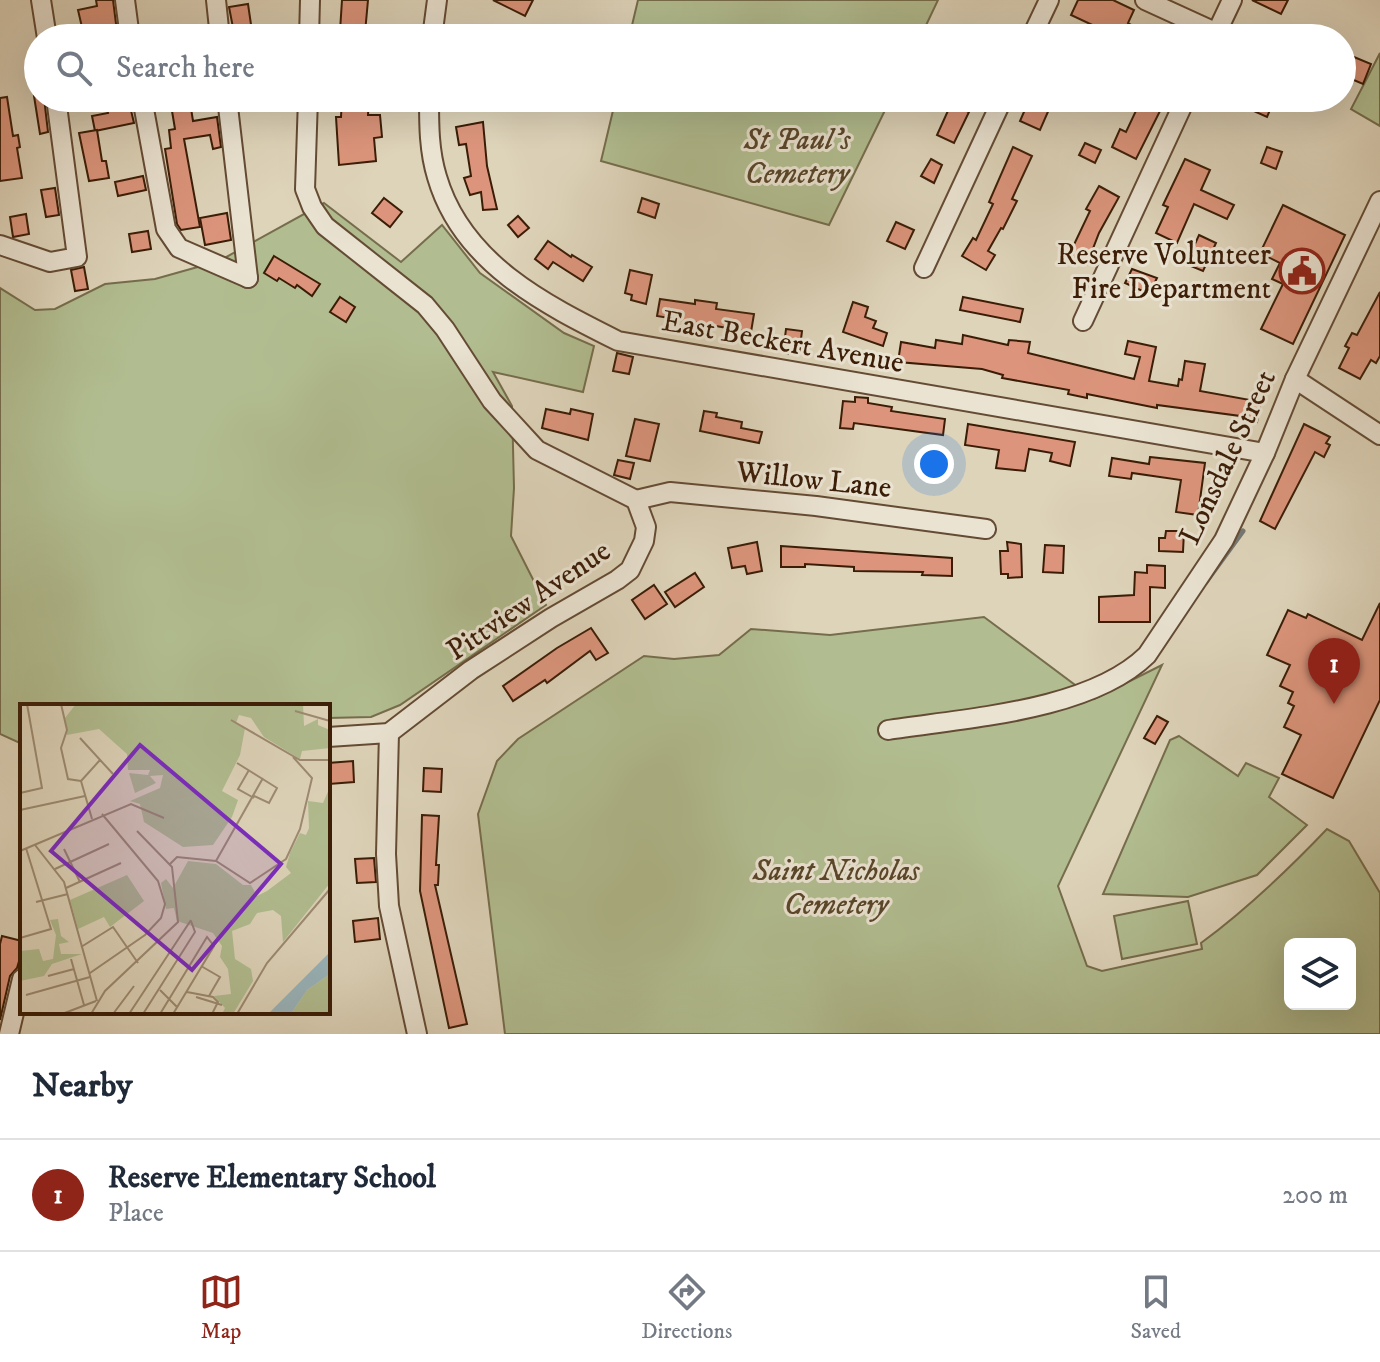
<!DOCTYPE html>
<style>
body{margin:0;font-family:"IM FELL DW Pica",serif;background:#f6f6f7;color:#1f2937}
.controls{position:absolute;right:24px;bottom:24px;display:grid;overflow:hidden;border-radius:12px;box-shadow:0 8px 32px #0002}
.controls button{width:72px;height:72px;display:grid;place-items:center;padding:0;border:0;border-bottom:2px solid #e0e1e3;background:#fff;color:#1f2937;font:40px sans-serif}
.you{position:absolute;left:934px;top:464px;width:28px;height:28px;margin:-20px;border:6px solid #fff;border-radius:50%;background:#1a73e8;box-shadow:0 0 0 12px #1a73e833}
.badge{display:grid;place-items:center;width:52px;height:52px;border-radius:50%;background:#8f2418;color:#fff;font-size:26px;font-weight:700}
.pin{position:absolute;translate:-50% -66px;filter:drop-shadow(0 2px 4px #0008)}
.pin::after{content:'';position:absolute;top:42px;width:28px;height:24px;background:inherit;clip-path:polygon(0 0,100% 0,50% 100%)}
.list{margin:0;padding:0;list-style:none}
h2{display:flex;justify-content:space-between;align-items:center;height:104px;margin:0;padding:0 32px;font-size:34px}
h2 small{font-size:26px;font-weight:400;color:#747a83}
.list li{display:grid;grid-template-columns:52px 1fr auto;gap:24px;align-items:center;box-sizing:border-box;height:112px;padding:0 32px;border-top:2px solid #e0e1e3}
.list b{display:block;font-size:30px;white-space:nowrap}
.list p{margin:0;font-size:26px;white-space:nowrap;color:#747a83}
.list em{font-size:26px;font-style:normal;color:#747a83}
.icon{flex:none;width:44px;height:44px;fill:none;stroke:currentColor;stroke-width:2;stroke-linecap:round;stroke-linejoin:round}
.map{position:relative;flex:none;width:1380px;height:1034px;overflow:hidden}
.search{position:absolute;background:#fff;box-shadow:0 8px 32px #0002;left:24px;right:24px;top:24px;height:88px;display:flex;align-items:center;gap:20px;box-sizing:border-box;padding:0 28px;border-radius:44px;color:#747a83;font-size:30px}
.sheet{height:216px;background:#fff}
nav{display:flex;justify-content:space-around;align-items:center;box-sizing:border-box;height:112px;border-top:2px solid #e0e1e3;background:#fff;font-size:22px;color:#747a83}
nav a{display:grid;justify-items:center;gap:4px}
nav .on{color:#8f2418}
.map>svg:first-child{display:block}
.green{fill:#b1bd90;stroke:#766d4c;stroke-width:2;fill-rule:evenodd}
.lines{fill:none;stroke-linecap:round;stroke-linejoin:round}
.stream{stroke:#737874;stroke-width:5}
.building{fill:#dc957c;stroke:#3b1d07;stroke-width:2}
.minor-casing{stroke:#644b34;stroke-width:22}
.minor{stroke:#eae3d2;stroke-width:18}
.labels{text-anchor:middle;stroke-width:6;stroke-linejoin:round;paint-order:stroke}
.park-label{font-size:30px;font-style:italic;fill:#584529;stroke:#eae3d2}
.poi-label{font-size:30px;fill:#3b1d07;stroke:#eae3d2;text-anchor:end}
.street-label{font-size:30px;fill:#3b1d07;stroke:#eae3d2}
.inset-road{fill:none;stroke:#9d8b72;stroke-width:2}
.view{fill:#7b2cbf;fill-opacity:0.15;stroke:#7b2cbf;stroke-width:4}
.inset-edge{fill:none;stroke:#3b1d07;stroke-width:4}
</style>
<div class="map">
<svg width="1380" height="1034" viewBox="0 0 1380 1034">
<rect width="100%" height="100%" fill="#ded4ba"/>
<filter id="stains"><feTurbulence type="fractalNoise" baseFrequency=".0025" numOctaves="4"/><feColorMatrix values="0 0 0 0 .2 0 0 0 0 .09 0 0 0 0 .02 0 0 0 .5 -.17"/></filter>
<radialGradient id="worn" r=".72"><stop offset=".6" stop-color="#630" stop-opacity="0"/><stop offset="1" stop-color="#630" stop-opacity=".3"/></radialGradient>
<!-- green -->
<g class="green">
<polygon points="638,0 938,0 920,38 629,38"/>
<polygon points="1380,53 1380,126 1351,109"/>
<polygon points="616,98 891,98 829,225 601,161"/>
<polygon points="324,203 401,262 442,225 480,273 564,333 594,346 583,392 493,372 512,406 514,488 511,536 546,605 400,705 371,717 328,718 328,706 22,706 22,744 0,734 0,288 35,310 55,309 105,284 155,279 219,261"/>
<path d="M984 617 1094 699 1162 665 1058 886 1087 966 1102 971 1202 949 1201 943C1247 909 1287 871 1327 829L1349 841 1380 893V1034H505L478 814 497 761 518 739 644 656 674 659 719 655 751 629 830 635ZM1290 944H1350V1004H1290Z"/>
<polygon points="1179,736 1238,776 1246,763 1279,778 1269,797 1307,825 1257,875 1188,897 1103,894 1170,740"/>
<polygon points="1188,901 1197,944 1122,959 1114,916"/>
</g>
<g class="lines">
<!-- stream -->
<polyline class="stream" points="1206,582 1243,531"/>
</g>
<!-- building -->
<g class="building">
<polygon points="96,0 113,0 117,32 84,36 78,10 97,6"/>
<polygon points="342,0 368,0 365,33 340,31"/>
<polygon points="493,0 533,0 525,16"/>
<polygon points="1078,0 1113,0 1134,10 1128,23 1154,38 1120,38 1071,15"/>
<polygon points="1252,0 1288,0 1281,14"/>
<polygon points="248,4 253,38 235,38 229,7"/>
<polygon points="1342,52 1371,64 1363,84 1342,75"/>
<polygon points="34,96 44,98 48,132 40,134"/>
<polygon points="7,97 13,136 18,135 20,147 17,148 22,178 0,181 0,98"/>
<polygon points="105,98 128,98 134,123 95,131 92,116 108,113"/>
<polygon points="342,98 369,98 368,115 380,115 382,137 374,138 376,161 339,165 336,117 341,117"/>
<polygon points="1030,98 1054,98 1040,130 1020,121"/>
<polygon points="1142,98 1162,107 1136,159 1112,147 1120,129 1126,132"/>
<polygon points="1225,98 1275,98 1267,117"/>
<polygon points="190,102 193,121 217,117 221,147 213,149 210,135 184,139 200,227 181,230 177,224 165,149 171,148 169,130 175,129 171,105"/>
<polygon points="951,104 969,112 954,143 937,135"/>
<polygon points="483,122 487,166 497,209 483,210 481,192 470,195 464,178 471,176 466,144 459,145 456,127"/>
<polygon points="97,130 102,161 106,161 109,178 89,181 79,133"/>
<polygon points="1085,143 1101,150 1095,163 1079,155"/>
<polygon points="1013,147 1032,156 1012,199 1017,201 1003,229 1001,228 988,251 995,255 986,270 962,256 973,238 976,240 993,204 989,202"/>
<polygon points="1267,147 1282,152 1276,169 1261,163"/>
<polygon points="931,159 942,165 934,183 921,176"/>
<polygon points="1185,159 1210,170 1201,190 1234,205 1227,219 1194,204 1177,243 1156,233 1168,207 1163,205"/>
<polygon points="143,176 146,190 118,196 115,182"/>
<polygon points="1099,186 1119,197 1099,233 1087,264 1069,255 1090,211 1086,209"/>
<polygon points="55,188 59,215 46,217 41,190"/>
<polygon points="384,198 402,212 390,227 372,213"/>
<polygon points="642,198 659,204 655,218 638,212"/>
<polygon points="1283,205 1345,235 1293,344 1261,329 1283,284 1272,279 1280,263 1260,253"/>
<polygon points="227,213 231,240 205,245 200,218"/>
<polygon points="26,214 29,234 13,237 10,217"/>
<polygon points="518,216 529,228 518,237 508,225"/>
<polygon points="896,222 914,230 905,249 887,241"/>
<polygon points="148,231 151,249 132,252 129,234"/>
<polygon points="1199,235 1216,243 1203,271 1186,264"/>
<polygon points="548,241 571,257 572,255 592,267 583,281 553,262 548,269 535,259"/>
<polygon points="274,256 320,284 312,296 297,285 295,288 279,278 277,281 264,273"/>
<polygon points="84,267 88,289 75,291 71,270"/>
<polygon points="1132,269 1157,278 1149,294 1125,283"/>
<polygon points="630,270 652,275 646,304 631,300 632,295 625,293"/>
<polygon points="1380,292 1380,356 1376,363 1371,360 1360,379 1339,368 1349,348 1345,346 1352,333 1357,335"/>
<polygon points="340,297 355,307 346,322 330,312"/>
<polygon points="963,297 1023,309 1020,322 960,310"/>
<polygon points="660,299 695,304 695,300 717,303 716,309 754,314 751,332 657,316"/>
<polygon points="853,302 868,307 865,317 876,321 873,328 887,333 883,346 843,332"/>
<polygon points="786,329 802,331 799,355 783,353"/>
<polygon points="963,335 1008,345 1009,340 1030,342 1028,353 1134,379 1140,357 1125,354 1128,341 1156,347 1149,381 1178,386 1179,379 1182,380 1185,361 1205,364 1200,391 1261,402 1257,422 1240,418 1240,416 1157,405 1157,408 1087,394 1087,398 1068,394 1069,390 1002,378 1003,375 982,369 898,362 901,342 935,348 936,340 962,344"/>
<polygon points="617,353 633,357 629,374 613,371"/>
<polygon points="855,397 868,398 868,403 892,407 891,411 945,419 943,435 854,423 853,429 840,428 843,401 855,402"/>
<polygon points="546,409 570,414 571,409 593,414 588,440 542,428"/>
<polygon points="704,411 717,413 716,417 742,422 741,428 762,432 759,443 700,431"/>
<polygon points="635,419 659,424 650,461 626,456"/>
<polygon points="968,424 1075,442 1070,466 1050,461 1052,453 1029,449 1025,471 996,468 999,450 965,445"/>
<polygon points="1304,424 1330,437 1326,443 1330,445 1324,457 1315,452 1275,529 1260,521"/>
<polygon points="1150,457 1205,463 1198,515 1176,512 1181,480 1132,473 1131,479 1109,476 1112,458 1149,464"/>
<polygon points="618,460 634,463 630,479 614,475"/>
<polygon points="1166,531 1184,531 1183,552 1159,551 1159,538 1165,538"/>
<polygon points="757,542 762,571 747,574 745,566 732,568 728,548"/>
<polygon points="1007,542 1021,544 1022,577 1008,578 1008,574 1001,574 1000,551 1008,551"/>
<polygon points="1045,545 1064,546 1063,573 1043,572"/>
<polygon points="781,546 952,558 952,576 922,575 923,572 854,571 854,567 805,564 805,567 781,567"/>
<polygon points="1147,565 1165,566 1165,588 1150,587 1150,622 1099,622 1099,597 1134,595 1135,572 1147,573"/>
<polygon points="695,573 704,587 675,607 665,592"/>
<polygon points="654,585 667,604 645,619 632,600"/>
<polygon points="1380,603 1380,700 1333,798 1282,774 1301,735 1284,727 1294,706 1288,703 1293,692 1280,686 1290,665 1267,655 1288,610 1306,618 1308,614 1362,640"/>
<polygon points="591,628 608,653 596,660 590,651 547,683 545,680 513,701 503,686 557,648"/>
<polygon points="1157,716 1168,722 1155,744 1144,738"/>
<polygon points="353,761 354,782 329,784 328,763"/>
<polygon points="424,768 442,769 441,792 423,791"/>
<polygon points="422,815 439,816 436,865 439,865 438,885 435,885 467,1024 449,1028 420,891"/>
<polygon points="374,858 376,882 357,883 355,859"/>
<polygon points="378,918 380,939 355,942 353,921"/>
<polygon points="2,936 22,941 22,951 17,968 10,976 0,1020 0,944"/>
</g>
<g class="lines">
<!-- minor casing -->
<g class="minor-casing">
<g id="minor">
<polyline points="41,0 47,38"/>
<polyline points="125,0 130,38"/>
<polyline points="216,0 220,38"/>
<polyline points="1145,0 1228,38"/>
<polyline points="309,38 310,0"/>
<polyline points="432,38 437,0"/>
<polyline points="1031,38 1049,0"/>
<polyline points="1214,38 1232,0"/>
<polyline points="142,98 166,229 179,248 248,278"/>
<polyline points="227,98 248,278"/>
<polyline points="308,98 305,189 312,207 325,226 425,305 445,329 492,401 537,450 636,500 646,527 644,541 630,570 617,580 551,618 471,670 389,733 328,737"/>
<path d="M429 98C429 125 429 151 437 177 462 263 544 304 618 341L1265 453"/>
<polyline points="0,245 50,262 77,257 56,98"/>
<polyline points="924,268 1003,98"/>
<polyline points="1083,321 1186,98"/>
<polyline points="1295,379 1380,435"/>
<polyline points="636,500 670,492 816,506 986,529"/>
<path d="M888 730C966 718 1090 711 1147 655L1224 540 1265 453 1295 379 1380 201"/>
<polyline points="389,733 386,854 389,906 417,1034"/>
<polyline points="9,1034 22,979"/>
</g>
</g>
<!-- minor -->
<use href="#minor" class="minor"/>
</g>
<!-- icons -->
<defs>
<g id="civic-ring" transform="scale(2.3)"><circle r="9.5" fill="#eae3d2" stroke="#8f2418" stroke-width="1.5"/><path d="M-.6-6.5H3V-4.5H.6V-3L4-1V1h2V6H-6V1h2V-1L-.6-3ZM-1.2 2.5V6h2.4V2.5Z" fill="#8f2418"/></g>
</defs>
<g fill-rule="evenodd">
<use href="#civic-ring" x="1302" y="271"/>
</g>
<g class="labels">
<!-- park labels -->
<g class="park-label">
<text x="797" y="149">St Paul's<tspan x="797" dy="34">Cemetery</tspan></text>
<text x="836" y="880">Saint Nicholas<tspan x="836" dy="34">Cemetery</tspan></text>
</g>
<!-- poi labels -->
<g class="poi-label">
<text x="1271" y="264">Reserve Volunteer<tspan x="1271" dy="34">Fire Department</tspan></text>
</g>
<!-- street labels -->
<g class="street-label">
<text transform="translate(783 341) rotate(10)" y="10">East Beckert Avenue</text>
<text transform="translate(1227 457) rotate(-65)" y="10">Lonsdale Street</text>
<text transform="translate(814 479) rotate(6)" y="10">Willow Lane</text>
<text transform="translate(528 600) rotate(-34)" y="10">Pittview Avenue</text>
</g>
</g>
<!-- overview -->
<g transform="translate(20 704)">
<rect width="310" height="310" fill="#ded4ba"/>
<path d="M56 0H283L284 22 298 15V21L310 26V44L282 47 280 55 244 33 231 14 219 11 216 19 225 24 220 51 202 87 218 96 212 113 193 141 163 143 124 118 120 100 110 97 140 84 143 71 130 72 136 79 115 89 109 69 128 71 130 66H108L107 50 79 25 47 31 45 14ZM310 83V179L263 238 261 212 253 206 237 209 230 220 212 227 215 255 231 265 233 277 213 310H202L205 304 194 292 211 290 208 265 200 253 202 242 193 229 157 217 154 204 146 205 141 179 146 175 153 184 168 157 196 160 223 181H231L237 192 247 187 271 169 266 163 270 149 280 129 286 131 289 124 288 97 303 99ZM107 171 124 197 90 223 84 213 58 225 50 196ZM38 215 41 232 49 238 39 240 41 250H62L32 260 24 272 0 277V247L19 245 23 257 33 255 36 231 30 216ZM310 270V310H271L287 286Z" fill="#b1bd90"/>
<path d="M310 248V270L287 286 271 310H248Z" fill="#99b5bc"/>
<path class="inset-road" d="M41 0 47 26 41 44 48 75 61 77M275 7 310 17M211 16 280 56H310M60 34 93 70M217 59 257 84 249 99 234 92M229 66 218 85 234 94M61 77 72 115M61 77 80 56M0 89 22 84 7 0M0 106 65 92M15 141 44 178 77 297M44 145 60 178M0 147 111 100 144 114M196 157 243 74M150 160 157 153 196 157 230 179 266 155 280 125 292 74 273 53M35 165 89 140M46 184 101 159M16 198 48 190M0 234 31 225 6 144M61 243 93 223 118 259M51 255 64 301M181 262 200 273 189 292M70 269 125 231 141 214 145 200 138 177 82 110M28 272 54 265M140 286 157 303M167 288 193 293 198 298 192 310M6 291 70 273M176 293 202 301M42 310 76 297M71 310 85 287 158 218 152 163 117 127M93 310 114 282M109 310 171 216M123 310 175 228 171 217M140 310 187 233 194 242 153 310M217 310 247 259 310 185"/>
<path class="view" d="M120 41 261 160 172 266 31 147Z"/>
<rect width="310" height="310" class="inset-edge"/>
</g>
<rect width="100%" height="100%" filter="url(#stains)"/>
<rect width="100%" height="100%" fill="url(#worn)"/>
</svg>
<div class="controls">
<button><svg class="icon" aria-label="layers" viewBox="0 0 24 24"><path d="M12 4l9 5-9 5-9-5zM3 14l9 5 9-5"/></svg></button>
</div>
<div class="you"></div>
<div class="pin badge" style="left:1334px;top:704px">1</div>
<div class="search"><svg class="icon" aria-label="search" viewBox="0 0 24 24"><circle cx="10" cy="10" r="6"/><path d="M15 15l6 6"/></svg>Search here</div>
</div>
<section class="sheet">
<h2>Nearby<small></small></h2>
<ul class="list">
<li><span class="badge">1</span><div><b>Reserve Elementary School</b><p>Place</p></div><em>200 m</em></li>
</ul>
</section>
<nav>
<a class="on"><svg class="icon" aria-label="map" viewBox="0 0 24 24"><path d="M3 6l6-2 6 2 6-2v14l-6 2-6-2-6 2zM9 4v14M15 6v14"/></svg>Map</a>
<a><svg class="icon" aria-label="directions" viewBox="0 0 24 24"><path d="M12 3l9 9-9 9-9-9zM9 14v-3h6M13 9l2 2-2 2"/></svg>Directions</a>
<a><svg class="icon" aria-label="saved" viewBox="0 0 24 24"><path d="M7 4h10v16l-5-4-5 4z"/></svg>Saved</a>
</nav>
